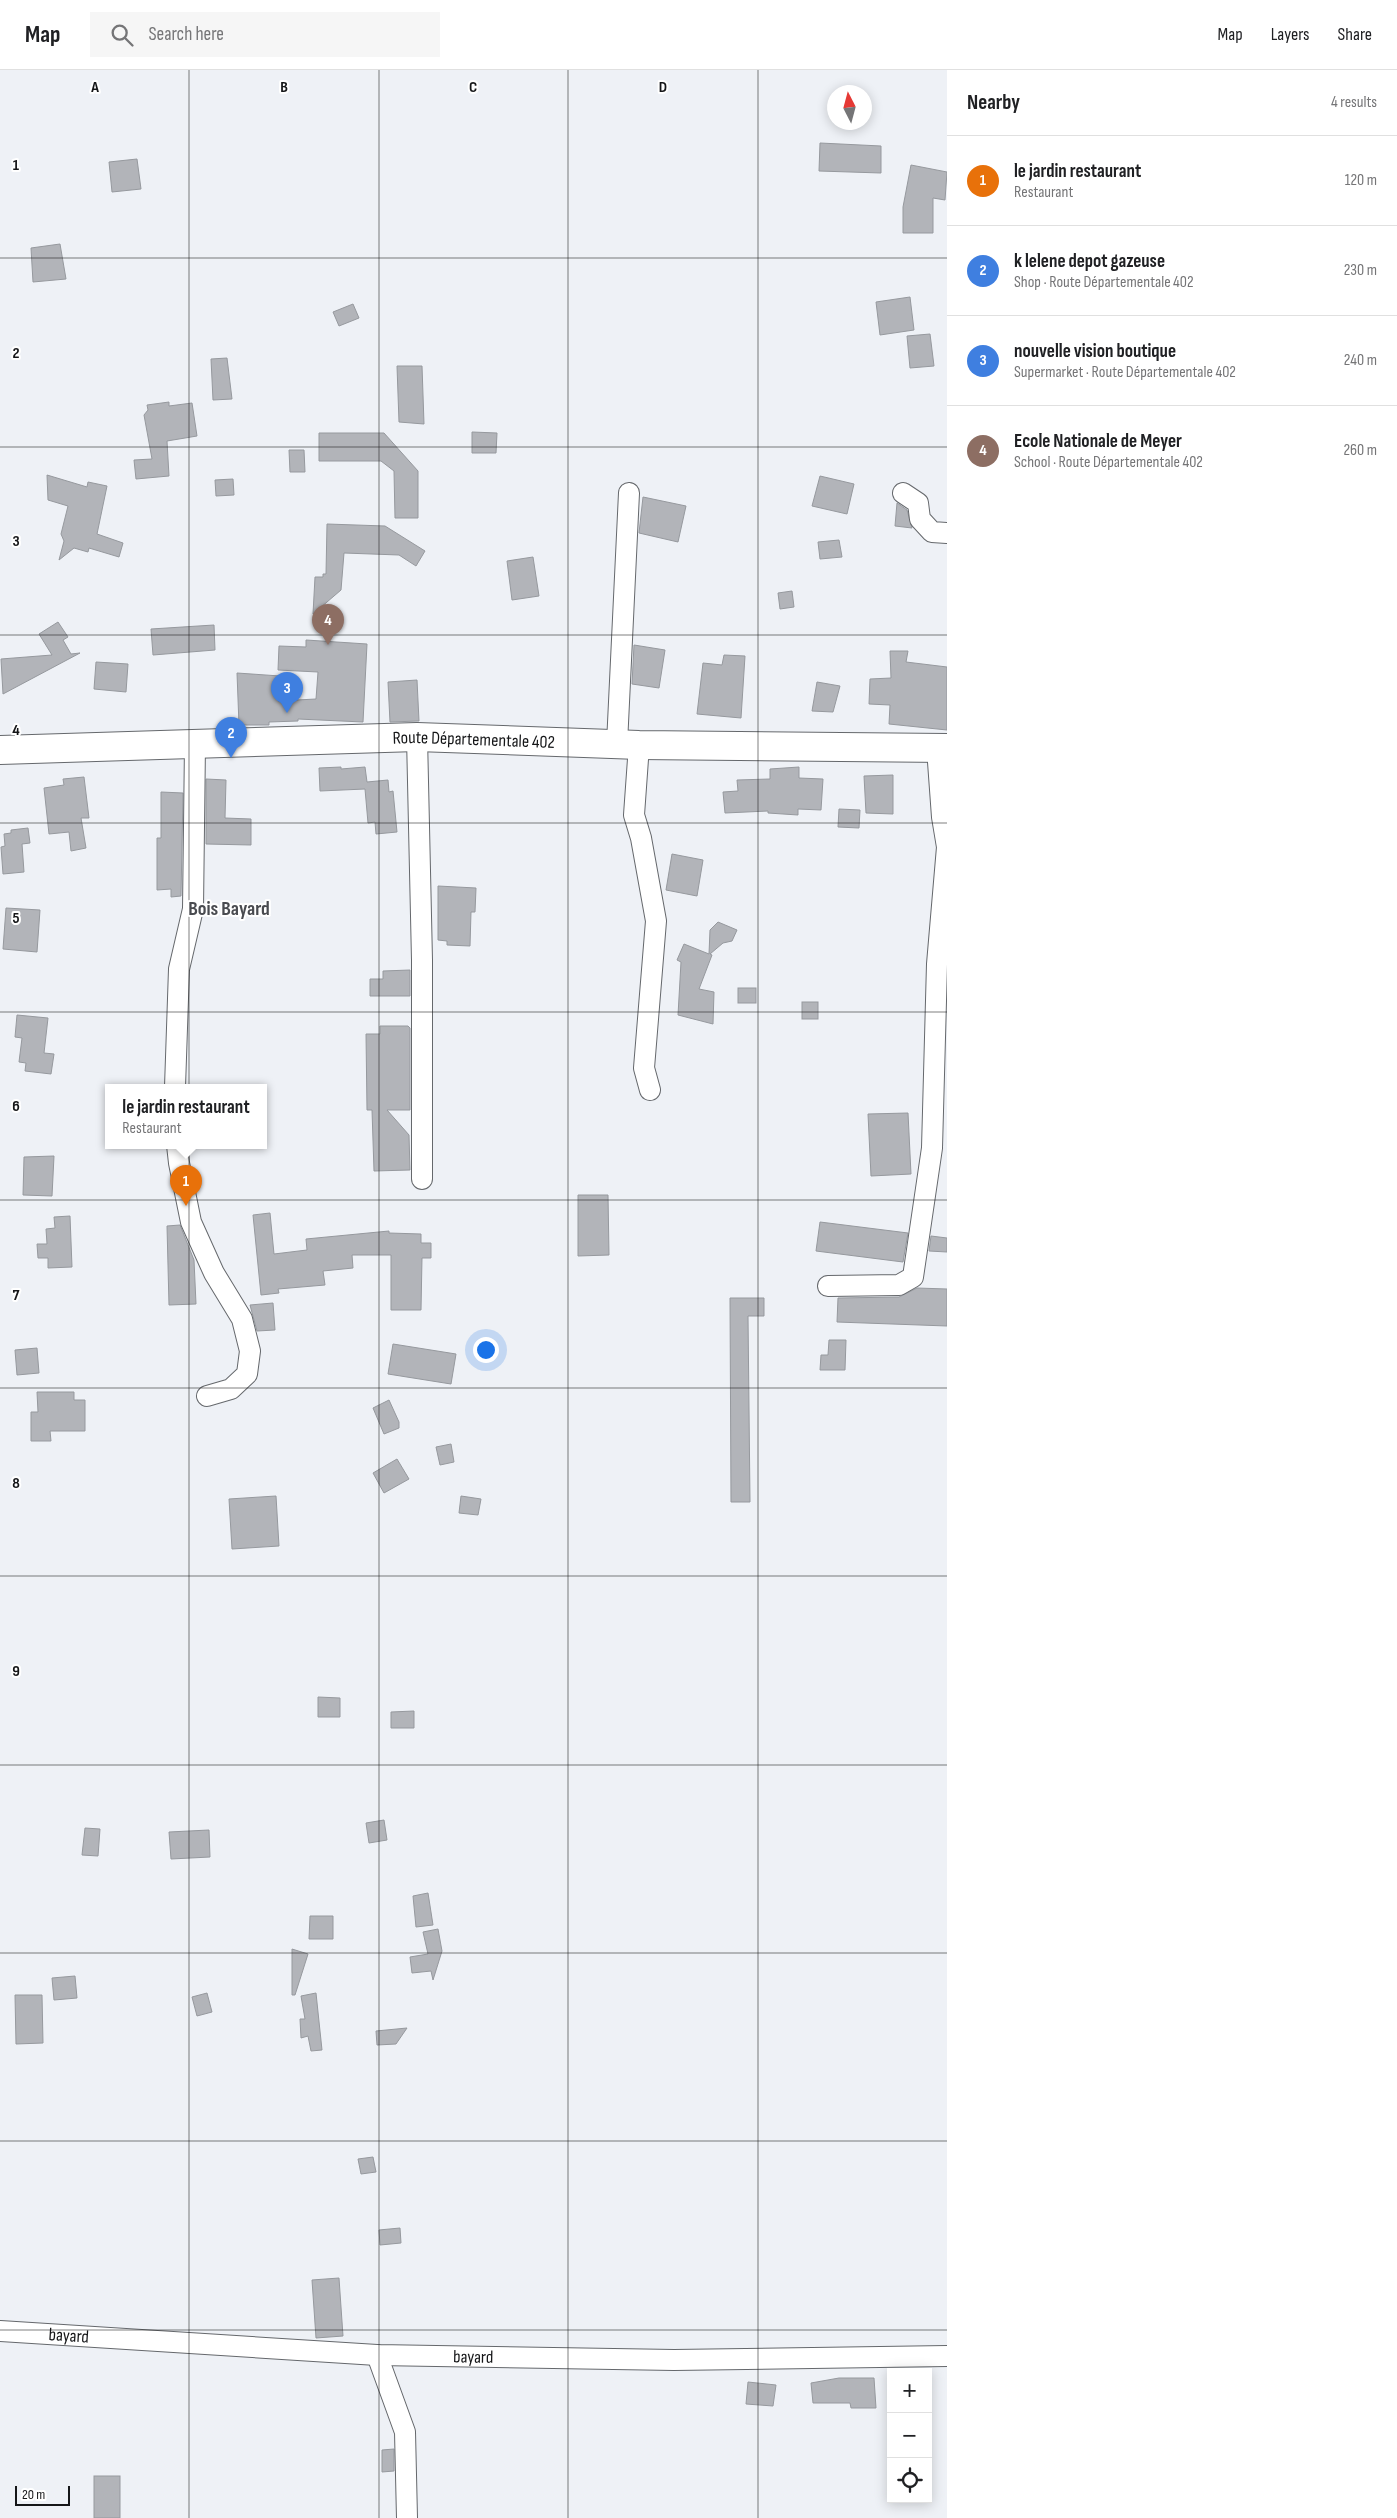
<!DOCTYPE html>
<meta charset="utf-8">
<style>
body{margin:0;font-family:"Sofia Sans Condensed",sans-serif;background:#f6f6f6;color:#202124}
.controls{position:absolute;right:15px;bottom:15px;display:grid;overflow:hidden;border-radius:0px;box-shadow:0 2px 12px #0003}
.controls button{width:45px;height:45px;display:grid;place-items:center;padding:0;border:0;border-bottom:1px solid #e0e0e0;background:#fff;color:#202124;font:25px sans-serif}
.compass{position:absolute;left:827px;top:15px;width:45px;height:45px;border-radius:50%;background:#fff;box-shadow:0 2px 12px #0003;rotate:354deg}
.scale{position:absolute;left:15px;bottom:12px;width:55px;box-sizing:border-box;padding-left:5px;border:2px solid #151618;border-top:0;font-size:14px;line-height:18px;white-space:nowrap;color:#151618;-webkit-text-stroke:4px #fff;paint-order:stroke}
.you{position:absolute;left:485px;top:1279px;width:18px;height:18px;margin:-12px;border:4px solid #fff;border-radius:50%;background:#1a73e8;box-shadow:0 0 0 8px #1a73e833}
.badge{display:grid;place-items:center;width:32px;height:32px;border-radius:50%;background:#1273bf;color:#fff;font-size:16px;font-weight:700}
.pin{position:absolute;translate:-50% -41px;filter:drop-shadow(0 1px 2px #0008)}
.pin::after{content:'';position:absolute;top:26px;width:18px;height:15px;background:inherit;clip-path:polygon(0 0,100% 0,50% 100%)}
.popup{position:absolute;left:105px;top:1014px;width:162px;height:65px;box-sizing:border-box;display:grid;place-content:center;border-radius:0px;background:#fff;filter:drop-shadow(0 1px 4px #0005);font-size:16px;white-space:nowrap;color:#757577}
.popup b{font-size:19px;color:#202124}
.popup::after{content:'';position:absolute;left:50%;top:100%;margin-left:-10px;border:10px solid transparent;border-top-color:#fff}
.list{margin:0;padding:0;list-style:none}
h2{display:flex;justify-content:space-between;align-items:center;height:65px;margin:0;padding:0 20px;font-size:21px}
h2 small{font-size:16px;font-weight:400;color:#757577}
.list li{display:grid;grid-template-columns:32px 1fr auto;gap:15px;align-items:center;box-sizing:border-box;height:90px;padding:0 20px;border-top:1px solid #e0e0e0}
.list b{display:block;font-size:19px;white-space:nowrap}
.list p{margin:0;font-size:16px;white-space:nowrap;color:#757577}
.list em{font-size:16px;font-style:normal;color:#757577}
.icon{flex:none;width:28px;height:28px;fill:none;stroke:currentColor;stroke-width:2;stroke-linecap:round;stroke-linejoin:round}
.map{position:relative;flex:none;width:947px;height:2448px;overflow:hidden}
header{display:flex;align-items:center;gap:30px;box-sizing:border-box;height:70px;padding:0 25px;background:#fff;border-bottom:1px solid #e0e0e0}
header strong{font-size:24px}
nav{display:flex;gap:28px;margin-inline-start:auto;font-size:18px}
.search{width:350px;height:45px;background:#f6f6f6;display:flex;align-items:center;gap:12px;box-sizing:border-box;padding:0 18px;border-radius:0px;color:#757577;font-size:19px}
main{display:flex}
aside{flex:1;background:#fff}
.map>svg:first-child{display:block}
.building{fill:#b2b4b9;stroke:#96999e}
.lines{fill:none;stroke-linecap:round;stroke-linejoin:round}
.street-casing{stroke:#65686c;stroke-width:22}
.secondary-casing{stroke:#65686c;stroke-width:30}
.street{stroke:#fff;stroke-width:20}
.secondary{stroke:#fff;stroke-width:28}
.grid{fill:none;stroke:#151618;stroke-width:1;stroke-opacity:0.55}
.labels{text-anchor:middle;stroke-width:4;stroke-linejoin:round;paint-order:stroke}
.street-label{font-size:18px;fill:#151618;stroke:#fff}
.quarter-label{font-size:20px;font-weight:bold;fill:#494b50;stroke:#fff}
.grid-label{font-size:16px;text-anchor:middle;font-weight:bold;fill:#151618;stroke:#fff;stroke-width:4;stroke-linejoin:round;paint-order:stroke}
</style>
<header>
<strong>Map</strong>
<div class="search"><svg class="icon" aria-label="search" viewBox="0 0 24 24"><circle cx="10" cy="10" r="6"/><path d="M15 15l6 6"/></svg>Search here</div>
<nav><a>Map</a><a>Layers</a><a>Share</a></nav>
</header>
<main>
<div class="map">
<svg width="947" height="2448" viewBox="0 0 947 2448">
<rect width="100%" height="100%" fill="#eef1f6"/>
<!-- building -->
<g class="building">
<polygon points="820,73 881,76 881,103 819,101"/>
<polygon points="137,89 141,119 112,122 109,92"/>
<polygon points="911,95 947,102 945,130 933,128 933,163 903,163 903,137"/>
<polygon points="60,174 66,209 33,212 31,178"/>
<polygon points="910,227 914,260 880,265 876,232"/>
<polygon points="353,234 359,248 339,256 333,242"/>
<polygon points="930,264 934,296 910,298 907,266"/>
<polygon points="227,288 232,329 213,330 211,289"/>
<polygon points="397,296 422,296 424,354 399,352"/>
<polygon points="169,332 169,336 192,333 197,366 167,371 169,406 136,409 134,390 152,389 144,345 148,340 147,335"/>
<polygon points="472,362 497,363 496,383 472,383"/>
<polygon points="319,363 384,363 418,401 418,448 395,448 394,401 381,391 319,391"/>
<polygon points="289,380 304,380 305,402 290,402"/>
<polygon points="47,405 87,417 88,412 107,416 97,464 123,473 119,487 89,478 88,482 74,478 59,490 64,471 61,464 68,436 48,430"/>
<polygon points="820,406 854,414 847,444 812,436"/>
<polygon points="233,409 234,425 216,426 215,410"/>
<polygon points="643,427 686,436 678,472 639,463"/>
<polygon points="897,433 907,440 912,458 895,456"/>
<polygon points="327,454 385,456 425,481 416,496 399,485 344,483 341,520 313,544 315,507 323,507 323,504 326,504"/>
<polygon points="839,470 842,487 820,489 818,472"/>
<polygon points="533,487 539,526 512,530 507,491"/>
<polygon points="792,521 794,537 780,539 778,523"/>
<polygon points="58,552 68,567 63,570 71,584 80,583 3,624 1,589 52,585 39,564"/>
<polygon points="214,555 215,580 153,585 151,559"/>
<polygon points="306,570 367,574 363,652 298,649 298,651 269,652 269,655 239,655 237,603 280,606 278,631 316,629 318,602 278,600 279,576 306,577"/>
<polygon points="634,575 665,580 659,618 632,614"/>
<polygon points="890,581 908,581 906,592 947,597 947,660 889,654 890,635 869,634 870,609 891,608"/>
<polygon points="724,585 745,586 741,648 697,644 703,593 722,595"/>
<polygon points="96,592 128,594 126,622 94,619"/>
<polygon points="417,610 419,651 390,652 388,612"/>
<polygon points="817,612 840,616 833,642 812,641"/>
<polygon points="341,697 341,699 365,697 367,712 388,710 389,722 393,721 397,762 376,764 375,752 368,753 365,719 320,721 319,698"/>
<polygon points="799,697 799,708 823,709 821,740 798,739 798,745 768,743 768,741 725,743 723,722 738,721 737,710 770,709 770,699"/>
<polygon points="893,705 893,744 866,743 864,706"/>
<polygon points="84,707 89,748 81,748 86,778 71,781 69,762 49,764 44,718 64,715 63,709"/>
<polygon points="206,709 226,710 225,748 251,749 251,775 206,774"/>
<polygon points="161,722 183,723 181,826 171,827 171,819 157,820 157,768 161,768"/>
<polygon points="839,739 860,740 859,758 838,757"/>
<polygon points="28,758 30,773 22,774 24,802 3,804 1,777 5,776 4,764 11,763 11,760"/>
<polygon points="672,784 703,790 697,826 666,820"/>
<polygon points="438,816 476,818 475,842 471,842 470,876 447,875 447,871 438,870"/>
<polygon points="6,838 40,840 37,882 3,879"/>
<polygon points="718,852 737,860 732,871 723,873 710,884 712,885 699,919 714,922 713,954 678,945 681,892 677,890 684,874 709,884 710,860"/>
<polygon points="410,900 410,926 370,926 370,909 383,909 383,901"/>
<rect x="738" y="918" width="18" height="15"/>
<rect x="802" y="932" width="16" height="17"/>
<polygon points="17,945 48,948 44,983 54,984 51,1004 25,1001 26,993 19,992 22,968 15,967"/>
<polygon points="380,956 408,956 410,958 410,1040 387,1040 409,1065 410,1100 374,1101 372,1040 367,1040 366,964 380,964"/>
<polygon points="908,1043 911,1104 871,1106 868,1044"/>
<polygon points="54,1086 52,1126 23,1125 24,1087"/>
<polygon points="578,1125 608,1125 609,1185 578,1186"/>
<polygon points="270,1143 274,1184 307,1180 306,1169 389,1161 389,1163 421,1164 421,1173 431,1173 431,1188 422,1188 421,1240 391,1240 391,1185 352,1185 353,1198 323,1201 325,1215 278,1219 279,1223 261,1225 253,1145"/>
<polygon points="70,1146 72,1197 48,1198 48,1188 38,1188 37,1174 47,1174 46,1159 55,1158 54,1147"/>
<polygon points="820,1152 908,1163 903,1192 816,1181"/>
<polygon points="180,1155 194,1190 196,1234 169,1235 167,1156"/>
<polygon points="931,1166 947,1168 947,1182 929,1181"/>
<polygon points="917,1218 947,1219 947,1256 837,1252 838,1228 899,1227"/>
<polygon points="730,1228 764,1228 764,1246 748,1246 750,1432 731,1432"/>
<polygon points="273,1233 275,1260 257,1261 250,1235"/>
<polygon points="829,1270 846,1270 845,1300 820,1300 821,1285 828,1285"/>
<polygon points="393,1274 456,1284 451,1314 388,1304"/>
<polygon points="37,1278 39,1303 17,1305 15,1280"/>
<polygon points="37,1322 74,1322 74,1330 85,1330 85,1361 50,1361 51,1371 31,1371 31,1342 38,1342"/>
<polygon points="389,1330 399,1352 399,1358 384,1364 373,1338"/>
<polygon points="451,1374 454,1392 440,1395 436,1377"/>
<polygon points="397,1389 409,1409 384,1423 373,1403"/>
<polygon points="276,1426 279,1476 232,1479 229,1429"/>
<polygon points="461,1426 481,1429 478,1445 459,1443"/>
<polygon points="318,1627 340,1628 340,1647 318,1647"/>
<polygon points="414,1641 414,1658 391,1658 391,1642"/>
<polygon points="384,1750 387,1770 369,1773 366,1753"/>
<polygon points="85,1758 100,1759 98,1786 82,1785"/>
<polygon points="209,1760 210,1787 171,1789 169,1762"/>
<polygon points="428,1823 433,1855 416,1857 413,1826"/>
<polygon points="310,1846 333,1846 333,1869 309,1869"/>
<polygon points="438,1859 442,1881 433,1910 431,1901 412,1903 410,1887 428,1884 423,1862"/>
<polygon points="292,1879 308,1884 295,1925 292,1925"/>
<polygon points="75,1906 77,1928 54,1930 52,1908"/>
<polygon points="207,1923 212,1942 197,1946 192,1927"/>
<polygon points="316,1923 322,1980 311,1981 308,1966 301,1968 300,1949 305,1949 301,1926"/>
<polygon points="15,1925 42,1925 43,1973 16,1974"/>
<polygon points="407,1958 396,1974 377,1975 376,1961"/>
<polygon points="373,2087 376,2102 361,2104 358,2089"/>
<polygon points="400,2158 401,2173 380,2175 379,2160"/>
<polygon points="339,2208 343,2266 316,2268 312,2210"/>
<polygon points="839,2308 874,2308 876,2338 851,2338 850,2333 813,2333 811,2313"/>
<polygon points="748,2312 776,2315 773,2336 746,2334"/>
<polygon points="394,2379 394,2401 382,2402 382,2380"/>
<rect x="94" y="2406" width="26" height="42"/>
</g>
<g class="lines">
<!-- street casing -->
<g class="street-casing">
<g id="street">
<polyline points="903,423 918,433 920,449 932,462 947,463"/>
<polyline points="417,667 422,890 422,1109"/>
<polyline points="617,674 629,423"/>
<polyline points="639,675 634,745 641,768 656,851 644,998 650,1020"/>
<polyline points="175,1017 179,899 193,839 195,674"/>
<polyline points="177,1075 179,1093 191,1152 214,1203 242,1249 250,1281 247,1304 231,1319 207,1326"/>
<polyline points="828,1216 899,1215 913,1207 932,1078 937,894 947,777 942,747 937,678"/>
<path id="s1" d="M0 2261 377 2285 674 2290 947 2286"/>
<polyline points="377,2285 405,2362 407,2448"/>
</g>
</g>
<!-- secondary casing -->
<g class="secondary-casing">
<g id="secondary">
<path id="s2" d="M0 680 417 667 639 675 947 678"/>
</g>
</g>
<!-- street -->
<use href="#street" class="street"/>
<!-- secondary -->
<use href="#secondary" class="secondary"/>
</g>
<!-- grid -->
<path class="grid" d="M189 0V2448M379 0V2448M568 0V2448M758 0V2448M0 188H947M0 377H947M0 565H947M0 753H947M0 942H947M0 1130H947M0 1318H947M0 1506H947M0 1695H947M0 1883H947M0 2071H947M0 2260H947"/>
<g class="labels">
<!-- street labels -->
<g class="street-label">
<text dy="6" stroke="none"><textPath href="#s2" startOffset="474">Route Départementale 402</textPath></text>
<text dy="6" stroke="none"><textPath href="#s1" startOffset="69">bayard</textPath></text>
<text dy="6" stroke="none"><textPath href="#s1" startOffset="474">bayard</textPath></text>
</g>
<!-- quarter labels -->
<g class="quarter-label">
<text x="229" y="845">Bois Bayard</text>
</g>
</g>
<g class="grid-label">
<text x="95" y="22">A</text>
<text x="284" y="22">B</text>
<text x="473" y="22">C</text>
<text x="663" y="22">D</text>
<text x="16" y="100">1</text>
<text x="16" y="288">2</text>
<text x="16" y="476">3</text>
<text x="16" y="665">4</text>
<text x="16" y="853">5</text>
<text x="16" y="1041">6</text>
<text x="16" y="1230">7</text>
<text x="16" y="1418">8</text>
<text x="16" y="1606">9</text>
</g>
</svg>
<div class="controls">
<button>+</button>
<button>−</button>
<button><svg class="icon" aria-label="locate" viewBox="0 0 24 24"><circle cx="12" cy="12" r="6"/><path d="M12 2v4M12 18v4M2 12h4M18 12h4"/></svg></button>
</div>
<svg class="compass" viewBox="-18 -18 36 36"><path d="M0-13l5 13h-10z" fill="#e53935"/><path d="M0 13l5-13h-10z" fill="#757577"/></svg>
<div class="scale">20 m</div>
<div class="you"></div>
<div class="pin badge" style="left:186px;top:1136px;background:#e8710a">1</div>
<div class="popup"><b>le jardin restaurant</b>Restaurant</div>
<div class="pin badge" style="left:231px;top:688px;background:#3f7fe0">2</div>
<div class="pin badge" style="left:287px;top:643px;background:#3f7fe0">3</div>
<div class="pin badge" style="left:328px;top:575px;background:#8d6e63">4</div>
</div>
<aside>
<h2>Nearby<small>4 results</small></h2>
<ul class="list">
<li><span class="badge" style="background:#e8710a">1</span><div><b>le jardin restaurant</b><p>Restaurant</p></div><em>120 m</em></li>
<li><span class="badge" style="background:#3f7fe0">2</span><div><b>k lelene depot gazeuse</b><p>Shop · Route Départementale 402</p></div><em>230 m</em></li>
<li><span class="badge" style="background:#3f7fe0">3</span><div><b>nouvelle vision boutique</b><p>Supermarket · Route Départementale 402</p></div><em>240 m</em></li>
<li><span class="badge" style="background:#8d6e63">4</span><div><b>Ecole Nationale de Meyer</b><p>School · Route Départementale 402</p></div><em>260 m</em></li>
</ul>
</aside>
</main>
